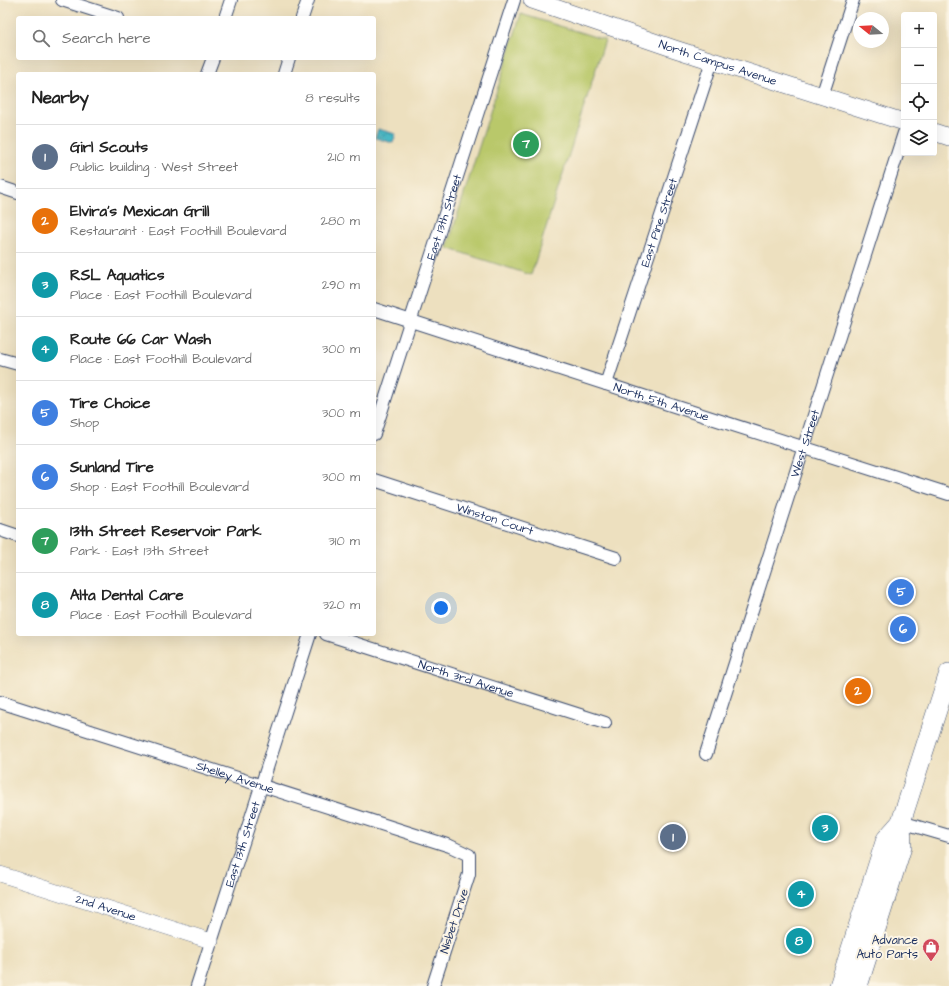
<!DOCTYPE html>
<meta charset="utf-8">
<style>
body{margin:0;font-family:"Architects Daughter",sans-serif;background:#f6f6f6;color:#222}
.controls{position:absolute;right:12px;top:12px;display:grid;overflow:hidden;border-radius:4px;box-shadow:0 4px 16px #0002}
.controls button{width:36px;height:36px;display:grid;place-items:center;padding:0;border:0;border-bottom:1px solid #e0e0e0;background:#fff;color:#222;font:20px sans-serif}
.compass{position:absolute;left:853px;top:12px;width:36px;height:36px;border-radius:50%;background:#fff;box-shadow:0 4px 16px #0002;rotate:288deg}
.you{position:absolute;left:441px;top:608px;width:14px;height:14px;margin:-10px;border:3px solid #fff;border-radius:50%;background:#1a73e8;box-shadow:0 0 0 6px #1a73e833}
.badge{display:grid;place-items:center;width:26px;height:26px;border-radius:50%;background:#d1495b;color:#fff;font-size:13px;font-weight:700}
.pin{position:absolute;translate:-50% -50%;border:2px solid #fff;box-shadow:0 1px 4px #0006}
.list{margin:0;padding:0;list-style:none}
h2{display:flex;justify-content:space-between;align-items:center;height:52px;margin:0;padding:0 16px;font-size:17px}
h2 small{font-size:13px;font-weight:400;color:#767676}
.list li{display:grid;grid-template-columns:26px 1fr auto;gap:12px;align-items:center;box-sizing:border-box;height:64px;padding:0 16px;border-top:1px solid #e0e0e0}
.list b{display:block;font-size:15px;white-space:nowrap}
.list p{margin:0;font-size:13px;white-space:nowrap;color:#767676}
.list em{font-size:13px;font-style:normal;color:#767676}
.icon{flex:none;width:22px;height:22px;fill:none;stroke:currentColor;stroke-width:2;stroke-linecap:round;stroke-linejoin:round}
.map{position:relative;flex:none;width:949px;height:986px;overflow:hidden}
.search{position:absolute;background:#fff;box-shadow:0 4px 16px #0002;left:16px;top:16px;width:360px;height:44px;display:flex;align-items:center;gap:10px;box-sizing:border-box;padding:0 14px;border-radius:4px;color:#767676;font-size:15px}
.panel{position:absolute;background:#fff;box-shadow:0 4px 16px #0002;left:16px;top:72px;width:360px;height:564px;border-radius:4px}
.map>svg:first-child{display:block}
.green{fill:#b9c86b;stroke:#6a7c64}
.water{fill:url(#water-waves);stroke:#347492}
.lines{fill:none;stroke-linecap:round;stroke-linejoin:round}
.minor-casing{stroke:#3a4a6d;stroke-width:14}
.tertiary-casing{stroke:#3a4a6d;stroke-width:16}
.secondary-casing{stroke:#3a4a6d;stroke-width:18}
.primary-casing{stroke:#3a4a6d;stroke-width:20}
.minor{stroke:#fff;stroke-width:12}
.tertiary{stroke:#fff;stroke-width:15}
.secondary{stroke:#fff;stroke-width:17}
.primary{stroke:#fff;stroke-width:19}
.labels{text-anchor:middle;stroke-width:4;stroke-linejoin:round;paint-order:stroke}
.street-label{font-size:12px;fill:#1b2f5e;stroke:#fcf5e5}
.poi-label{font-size:12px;fill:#1b2f5e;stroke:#fcf5e5;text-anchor:end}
</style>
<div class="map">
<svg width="949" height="986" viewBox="0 0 949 986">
<defs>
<pattern id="water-waves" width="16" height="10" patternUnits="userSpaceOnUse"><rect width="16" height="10" fill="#4cb9c6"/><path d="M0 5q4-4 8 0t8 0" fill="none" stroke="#3e97a4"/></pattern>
</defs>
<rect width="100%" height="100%" fill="#fcf5e5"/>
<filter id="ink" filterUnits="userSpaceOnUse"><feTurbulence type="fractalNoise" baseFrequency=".025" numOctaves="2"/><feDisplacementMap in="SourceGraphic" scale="8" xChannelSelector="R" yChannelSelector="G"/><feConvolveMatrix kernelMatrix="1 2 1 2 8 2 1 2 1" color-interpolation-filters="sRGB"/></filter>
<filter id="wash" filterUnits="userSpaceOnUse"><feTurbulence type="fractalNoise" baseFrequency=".012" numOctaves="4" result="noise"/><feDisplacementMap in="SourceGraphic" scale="16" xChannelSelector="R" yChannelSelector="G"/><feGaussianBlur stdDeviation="0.9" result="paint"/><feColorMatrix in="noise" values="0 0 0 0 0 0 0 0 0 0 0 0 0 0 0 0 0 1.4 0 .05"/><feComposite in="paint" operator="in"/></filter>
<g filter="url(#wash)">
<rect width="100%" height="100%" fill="#ede0bf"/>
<!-- green -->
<polygon class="green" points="521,14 605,40 531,275 447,248"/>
<!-- water -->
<polygon class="water" points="378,129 396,134 393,143 375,138"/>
</g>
<g filter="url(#ink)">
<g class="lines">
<!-- minor casing -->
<g class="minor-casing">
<g id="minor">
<polyline points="62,0 118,18"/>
<polyline points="225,18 231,0"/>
<polyline points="302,18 308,0"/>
<polyline points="207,74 213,58"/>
<polyline points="284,74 289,58"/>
<polyline points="822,96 853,0"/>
<polyline points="0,187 18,193"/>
<path id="s1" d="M374 309 705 416 949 494"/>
<polyline points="0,359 18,364"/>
<path id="s2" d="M606 384 712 61"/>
<path id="s3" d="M374 434 514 0"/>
<path id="s4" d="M374 480 616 558"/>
<polyline points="0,530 18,536"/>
<path id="s5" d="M326 634 605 723"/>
<path id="s6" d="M0 702 450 846 469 855V874L433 986"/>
<path id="s7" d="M706 754 904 133"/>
<polyline points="901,822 949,836"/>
<path id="s8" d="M197 986 310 634"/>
</g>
</g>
<!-- tertiary casing -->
<g class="tertiary-casing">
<g id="tertiary">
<path id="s9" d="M0 874 211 941"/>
</g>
</g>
<!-- secondary casing -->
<g class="secondary-casing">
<g id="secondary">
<path id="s10" d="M532 0 675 49 904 122"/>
<polyline points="934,132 949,137"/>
</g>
</g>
<!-- primary casing -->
<g class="primary-casing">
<g id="primary">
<polyline points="839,986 886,839 901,822"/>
<polyline points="858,986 902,847 901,822 949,673"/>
</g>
</g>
<!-- minor -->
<use href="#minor" class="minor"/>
<!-- tertiary -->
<use href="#tertiary" class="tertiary"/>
<!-- secondary -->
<use href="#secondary" class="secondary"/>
<!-- primary -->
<use href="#primary" class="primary"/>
</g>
</g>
<!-- icons -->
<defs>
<g id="shop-pin" transform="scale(0.9)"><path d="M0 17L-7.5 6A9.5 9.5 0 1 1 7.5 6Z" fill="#d1495b" stroke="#fcf5e5"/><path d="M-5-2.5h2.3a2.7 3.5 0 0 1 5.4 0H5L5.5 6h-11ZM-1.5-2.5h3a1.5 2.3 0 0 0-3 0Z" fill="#fff"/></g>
</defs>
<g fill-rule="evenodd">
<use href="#shop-pin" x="931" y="947"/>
</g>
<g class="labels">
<!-- street labels -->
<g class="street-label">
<text dy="4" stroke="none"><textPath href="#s10" startOffset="196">North Campus Avenue</textPath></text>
<text dy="4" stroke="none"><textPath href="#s3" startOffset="228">East 13th Street</textPath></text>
<text dy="4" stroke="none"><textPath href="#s2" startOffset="170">East Pine Street</textPath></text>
<text dy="4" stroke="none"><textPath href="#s1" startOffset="302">North 5th Avenue</textPath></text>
<text dy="4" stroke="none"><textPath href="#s7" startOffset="326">West Street</textPath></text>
<text dy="4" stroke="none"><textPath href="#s4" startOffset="127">Winston Court</textPath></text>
<text dy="4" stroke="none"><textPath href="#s5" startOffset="147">North 3rd Avenue</textPath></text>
<text dy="4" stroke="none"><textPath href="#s6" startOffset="247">Shelley Avenue</textPath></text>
<text dy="4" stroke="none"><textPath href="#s8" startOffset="149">East 13th Street</textPath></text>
<text dy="4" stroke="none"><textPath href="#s9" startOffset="111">2nd Avenue</textPath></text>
<text transform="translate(454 921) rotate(-72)" y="4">Nisbet Drive</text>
</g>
<!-- poi labels -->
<g class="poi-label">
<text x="918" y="944">Advance<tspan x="918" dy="14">Auto Parts</tspan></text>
</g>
</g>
</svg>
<div class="controls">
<button>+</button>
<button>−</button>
<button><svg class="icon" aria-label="locate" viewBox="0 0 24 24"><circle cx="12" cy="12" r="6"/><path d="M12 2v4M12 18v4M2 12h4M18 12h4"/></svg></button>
<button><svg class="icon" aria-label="layers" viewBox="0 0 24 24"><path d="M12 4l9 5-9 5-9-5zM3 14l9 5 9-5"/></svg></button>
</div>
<svg class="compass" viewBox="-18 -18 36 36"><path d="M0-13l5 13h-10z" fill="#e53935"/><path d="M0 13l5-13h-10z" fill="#767676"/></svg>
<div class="you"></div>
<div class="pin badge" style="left:673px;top:837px;background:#5c6f8a">1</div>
<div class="pin badge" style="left:858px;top:691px;background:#e8710a">2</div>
<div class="pin badge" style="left:825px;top:828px;background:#0f9aa8">3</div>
<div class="pin badge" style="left:801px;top:894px;background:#0f9aa8">4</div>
<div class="pin badge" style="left:901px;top:592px;background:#3f7fe0">5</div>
<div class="pin badge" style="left:903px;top:629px;background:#3f7fe0">6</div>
<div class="pin badge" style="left:526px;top:144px;background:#2e9e5b">7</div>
<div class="pin badge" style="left:799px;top:941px;background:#0f9aa8">8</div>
<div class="search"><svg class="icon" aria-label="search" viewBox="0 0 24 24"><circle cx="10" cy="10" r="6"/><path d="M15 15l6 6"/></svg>Search here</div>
<section class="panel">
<h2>Nearby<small>8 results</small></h2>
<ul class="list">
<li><span class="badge" style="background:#5c6f8a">1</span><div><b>Girl Scouts</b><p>Public building · West Street</p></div><em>210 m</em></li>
<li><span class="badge" style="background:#e8710a">2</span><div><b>Elvira's Mexican Grill</b><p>Restaurant · East Foothill Boulevard</p></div><em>280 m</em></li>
<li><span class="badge" style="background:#0f9aa8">3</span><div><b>RSL Aquatics</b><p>Place · East Foothill Boulevard</p></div><em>290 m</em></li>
<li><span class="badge" style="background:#0f9aa8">4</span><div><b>Route 66 Car Wash</b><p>Place · East Foothill Boulevard</p></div><em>300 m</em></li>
<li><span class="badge" style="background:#3f7fe0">5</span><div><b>Tire Choice</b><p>Shop</p></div><em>300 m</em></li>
<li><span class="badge" style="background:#3f7fe0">6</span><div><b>Sunland Tire</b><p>Shop · East Foothill Boulevard</p></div><em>300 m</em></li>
<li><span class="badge" style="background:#2e9e5b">7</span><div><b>13th Street Reservoir Park</b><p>Park · East 13th Street</p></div><em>310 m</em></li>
<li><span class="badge" style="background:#0f9aa8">8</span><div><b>Alta Dental Care</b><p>Place · East Foothill Boulevard</p></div><em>320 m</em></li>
</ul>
</section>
</div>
